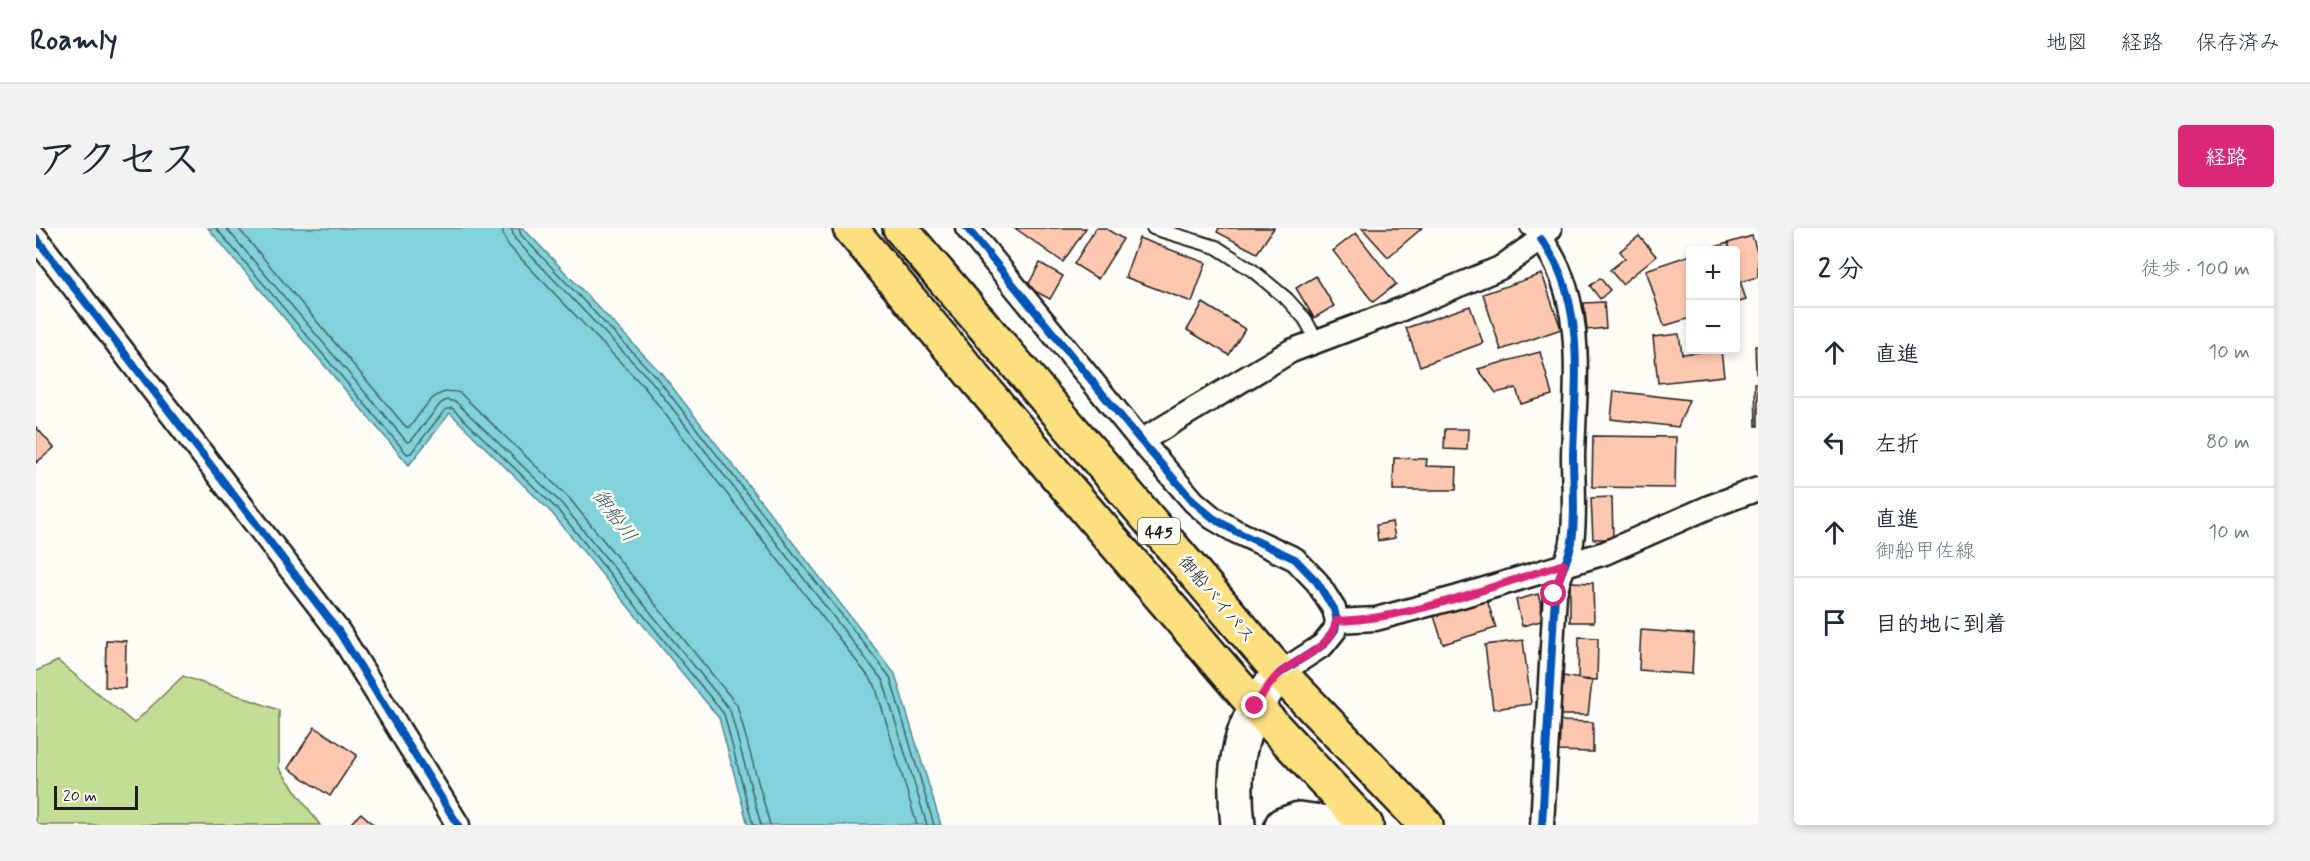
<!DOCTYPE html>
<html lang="ja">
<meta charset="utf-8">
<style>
body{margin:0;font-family:Mynerve,"Klee One",sans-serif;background:#f2f2f3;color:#1f2937}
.controls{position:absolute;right:18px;top:18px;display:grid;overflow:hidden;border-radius:6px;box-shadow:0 3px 9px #0003}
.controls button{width:54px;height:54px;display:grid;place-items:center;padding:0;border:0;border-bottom:2px solid #e0e1e3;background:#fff;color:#1f2937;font:30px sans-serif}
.scale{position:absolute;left:18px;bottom:15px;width:84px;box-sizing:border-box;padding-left:6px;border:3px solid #1c1c1c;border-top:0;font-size:16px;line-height:21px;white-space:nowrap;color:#1c1c1c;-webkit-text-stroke:4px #fdfcf7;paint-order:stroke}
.stop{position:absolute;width:18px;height:18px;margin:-14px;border:4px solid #db2777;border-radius:50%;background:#fff}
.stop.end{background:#db2777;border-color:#fff;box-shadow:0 2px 6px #0008}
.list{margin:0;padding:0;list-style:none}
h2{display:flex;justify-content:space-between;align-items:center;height:78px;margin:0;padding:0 24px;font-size:26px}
h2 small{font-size:20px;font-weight:400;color:#747a83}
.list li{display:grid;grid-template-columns:39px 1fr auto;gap:18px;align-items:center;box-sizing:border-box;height:90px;padding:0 24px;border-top:2px solid #e0e1e3}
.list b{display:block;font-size:22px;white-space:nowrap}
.list p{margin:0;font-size:20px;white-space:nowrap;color:#747a83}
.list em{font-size:20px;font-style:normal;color:#747a83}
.icon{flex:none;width:33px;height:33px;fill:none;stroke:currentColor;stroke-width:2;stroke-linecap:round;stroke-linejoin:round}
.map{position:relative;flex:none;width:1722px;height:597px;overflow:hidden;border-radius:6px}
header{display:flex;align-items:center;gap:36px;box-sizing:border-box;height:84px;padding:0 30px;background:#fff;border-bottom:2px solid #e0e1e3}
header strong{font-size:28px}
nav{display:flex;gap:33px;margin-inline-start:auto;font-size:21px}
.intro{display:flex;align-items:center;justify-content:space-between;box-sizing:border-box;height:144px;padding:0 36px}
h1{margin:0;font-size:42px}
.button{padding:15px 27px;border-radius:6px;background:#db2777;color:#fff;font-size:21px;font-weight:700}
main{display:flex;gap:36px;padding:0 36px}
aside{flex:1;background:#fff;border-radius:6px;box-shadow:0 3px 9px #0003}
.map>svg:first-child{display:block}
.green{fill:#c2dd94;stroke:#6f7c58;stroke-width:1.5}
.water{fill:#81d2da;stroke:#59898e;stroke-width:1.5}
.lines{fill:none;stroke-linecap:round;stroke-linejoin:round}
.shore{stroke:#446568;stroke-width:1.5}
.building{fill:#fec8b0;stroke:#1c1c1c;stroke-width:1.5}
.service-casing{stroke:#1c1c1c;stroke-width:16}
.minor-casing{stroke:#1c1c1c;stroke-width:27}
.secondary-casing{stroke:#1c1c1c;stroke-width:38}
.trunk-casing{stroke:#1c1c1c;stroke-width:38}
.service{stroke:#fdfcf7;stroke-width:12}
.minor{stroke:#fdfcf7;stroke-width:22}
.secondary{stroke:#fdfcf7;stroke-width:33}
.trunk{stroke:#fce080;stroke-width:33}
.cycleway-casing{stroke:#fdfcf7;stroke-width:11}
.cycleway{stroke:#0057b8;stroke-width:8}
.route{stroke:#db2777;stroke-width:8}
.labels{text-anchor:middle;stroke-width:5;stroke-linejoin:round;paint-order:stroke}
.shield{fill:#fdfcf7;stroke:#605f5e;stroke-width:1.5}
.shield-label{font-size:16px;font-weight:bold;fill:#1c1c1c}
.street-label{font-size:18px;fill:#1c1c1c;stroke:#fdfcf7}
.water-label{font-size:20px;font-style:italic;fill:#3f5c5e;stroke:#fdfcf7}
</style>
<header>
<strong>Roamly</strong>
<nav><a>地図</a><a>経路</a><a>保存済み</a></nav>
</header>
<div class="intro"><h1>アクセス</h1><a class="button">経路</a></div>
<main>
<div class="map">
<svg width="1722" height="597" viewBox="0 0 1722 597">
<rect width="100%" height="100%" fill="#fdfcf7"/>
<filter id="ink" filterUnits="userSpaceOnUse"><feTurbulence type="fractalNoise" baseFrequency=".0167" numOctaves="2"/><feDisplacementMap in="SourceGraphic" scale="12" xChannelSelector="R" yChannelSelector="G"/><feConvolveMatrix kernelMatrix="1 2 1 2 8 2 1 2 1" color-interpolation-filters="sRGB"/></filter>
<g filter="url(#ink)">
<!-- green -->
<polygon class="green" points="22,433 98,495 147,448 243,482 243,540 284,597 0,597 0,443"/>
<!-- water -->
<polygon class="water" points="172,0 487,0 626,146 859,446 905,597 712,597 683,490 516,285 414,185 373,237"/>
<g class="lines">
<!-- shore -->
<g class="shore">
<polyline points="180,0 371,226 375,225 409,182 416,180 521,281 688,486 717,597"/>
<polyline points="190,0 371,214 375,213 405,175 411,172 420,174 526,276 694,482 725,597"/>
<path d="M202 0 370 199H374C387 182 399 157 424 165L533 270 701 477 734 597"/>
<polyline points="466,0 468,9 472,17 609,160 839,457 881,597"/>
<polyline points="475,0 479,11 616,154 847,453 891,597"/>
<polyline points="483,0 485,7 621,150 854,449 898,597"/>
</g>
</g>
<!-- building -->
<g class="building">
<polygon points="979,0 1050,0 1027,34"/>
<polygon points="1060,0 1069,0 1087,11 1062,51 1038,36"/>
<polygon points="1183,0 1238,0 1221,25 1181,4"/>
<polygon points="1326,0 1386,0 1352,29"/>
<polygon points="1320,5 1360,56 1337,74 1297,23"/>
<polygon points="1603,8 1620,28 1586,56 1574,42 1589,30 1584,23"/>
<polygon points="1716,8 1722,26 1722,49 1704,54 1700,40 1700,22 1694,22 1692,15"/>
<polygon points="1103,10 1170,35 1156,74 1089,49"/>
<polygon points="1692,15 1694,22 1670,22"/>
<polygon points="1654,27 1654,90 1628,98 1610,42"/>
<polygon points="1004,35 1027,48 1014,71 991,59"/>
<polygon points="1700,40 1710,72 1700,75"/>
<polygon points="1506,46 1525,101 1465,122 1447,66"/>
<polygon points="1280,48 1298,78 1278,90 1260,60"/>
<polygon points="1564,50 1574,62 1564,71 1554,58"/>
<polygon points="1568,74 1570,100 1551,102 1548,75"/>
<polygon points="1167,75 1209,101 1193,127 1151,102"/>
<polygon points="1434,78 1447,115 1384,138 1370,100"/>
<polygon points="1643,106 1646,126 1685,122 1688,148 1622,155 1617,109"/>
<polygon points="1719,118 1722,118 1722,145 1720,145"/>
<polygon points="1504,124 1516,167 1485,176 1480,160 1460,165 1442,141"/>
<polygon points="1719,155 1722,155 1722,198 1720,198"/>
<polygon points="1578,163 1653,172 1642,199 1575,191"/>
<polygon points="0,199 18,220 0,235"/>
<polygon points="1409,201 1432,201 1431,222 1408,221"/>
<polygon points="1557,208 1640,209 1639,260 1556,259"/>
<polygon points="1358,230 1391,231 1390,238 1421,239 1420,262 1357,262"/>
<polygon points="1576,269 1577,311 1557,311 1555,270"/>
<polygon points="1356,294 1359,310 1342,313 1340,297"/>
<polygon points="1534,354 1557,355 1558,394 1534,394"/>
<polygon points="1502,366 1509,392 1486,398 1480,372"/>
<polygon points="1451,372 1460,400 1407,416 1398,388"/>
<polygon points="1605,402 1658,406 1656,446 1603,442"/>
<polygon points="1543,409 1562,410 1561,452 1542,451"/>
<polygon points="70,412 90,413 89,460 69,459"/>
<polygon points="1487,412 1495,476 1457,481 1449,417"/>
<polygon points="1527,448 1556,453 1552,487 1523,487"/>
<polygon points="1519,493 1557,494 1557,524 1519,523"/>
<polygon points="279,499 321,527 294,568 252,540"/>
<polygon points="325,585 338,597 313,597"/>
</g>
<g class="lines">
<!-- service casing -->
<g class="service-casing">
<g id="service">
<polyline points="1117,0 1180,19 1216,42 1251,71 1269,91 1281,113"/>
<polyline points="1491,0 1505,11"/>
</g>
</g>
<!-- minor casing -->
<g class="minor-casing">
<g id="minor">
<polyline points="931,0 1105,213 1158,274 1177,290 1199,303 1259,331 1281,354 1298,381 1301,393 1299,402 1287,417 1244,445"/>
<polyline points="0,10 303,404 422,597"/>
<path d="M1505 11C1551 72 1539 155 1537 227 1537 254 1540 287 1536 314 1533 331 1522 348 1519 366L1506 597"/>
<polyline points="1105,213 1255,123 1361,83 1464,40 1505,11 1514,1"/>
<polyline points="1301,393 1340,391 1422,369 1569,325 1673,279 1722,261"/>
</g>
</g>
<!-- secondary casing -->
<g class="secondary-casing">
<g id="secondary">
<path d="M1202 597C1195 536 1203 493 1244 445"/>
<polyline points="1246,597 1263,591 1308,597"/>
</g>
</g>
<!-- trunk casing -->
<g class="trunk-casing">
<g id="trunk">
<polyline points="814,0 1005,229 1219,478 1330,597"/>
<polyline points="864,0 1244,445 1390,597"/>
</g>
</g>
<!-- service -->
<use href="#service" class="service"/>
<!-- minor -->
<use href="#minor" class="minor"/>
<!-- secondary -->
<use href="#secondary" class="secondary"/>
<!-- trunk -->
<use href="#trunk" class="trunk"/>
<!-- cycleway casing -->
<g class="cycleway-casing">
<g id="cycleway">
<polyline points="931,0 1105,213 1158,274 1177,290 1199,303 1259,331 1281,354 1298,381 1301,393 1299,402 1287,417 1244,445"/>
<polyline points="0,10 303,404 422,597"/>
<path d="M1505 11C1551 72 1539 155 1537 227 1537 254 1540 287 1536 314 1533 331 1522 348 1519 366L1506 597"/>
</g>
</g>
<!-- cycleway -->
<use href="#cycleway" class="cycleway"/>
</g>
</g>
<g class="lines" filter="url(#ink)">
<!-- route -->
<path class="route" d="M1219 478C1226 467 1234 454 1244 445 1263 429 1297 420 1300 393 1376 391 1455 358 1528 336L1518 366"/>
</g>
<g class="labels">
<!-- shield labels -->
<rect class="shield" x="1102" y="290" width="42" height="26" rx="4.5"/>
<g class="shield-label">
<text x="1123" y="309">445</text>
</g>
<!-- street labels -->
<g class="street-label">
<text transform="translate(1181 371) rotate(50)" y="6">御船バイパス</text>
</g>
<!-- water labels -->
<g class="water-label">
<text transform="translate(579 287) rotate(54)" y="7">御船川</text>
</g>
</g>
</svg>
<div class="controls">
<button>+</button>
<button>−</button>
</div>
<div class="scale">20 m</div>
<div class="stop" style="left:1518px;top:366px"></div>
<div class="stop end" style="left:1219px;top:478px"></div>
</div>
<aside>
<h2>2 分<small>徒歩 · 100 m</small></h2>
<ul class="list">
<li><svg class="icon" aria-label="ahead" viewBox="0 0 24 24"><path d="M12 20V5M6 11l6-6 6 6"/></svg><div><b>直進</b></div><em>10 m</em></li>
<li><svg class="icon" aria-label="left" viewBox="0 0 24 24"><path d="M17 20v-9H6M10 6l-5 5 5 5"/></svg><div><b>左折</b></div><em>80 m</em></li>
<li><svg class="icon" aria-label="ahead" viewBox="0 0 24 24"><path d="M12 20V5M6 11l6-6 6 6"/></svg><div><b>直進</b><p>御船甲佐線</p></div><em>10 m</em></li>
<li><svg class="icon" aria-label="arrive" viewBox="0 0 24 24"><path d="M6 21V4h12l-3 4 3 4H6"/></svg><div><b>目的地に到着</b></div></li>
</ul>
</aside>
</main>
